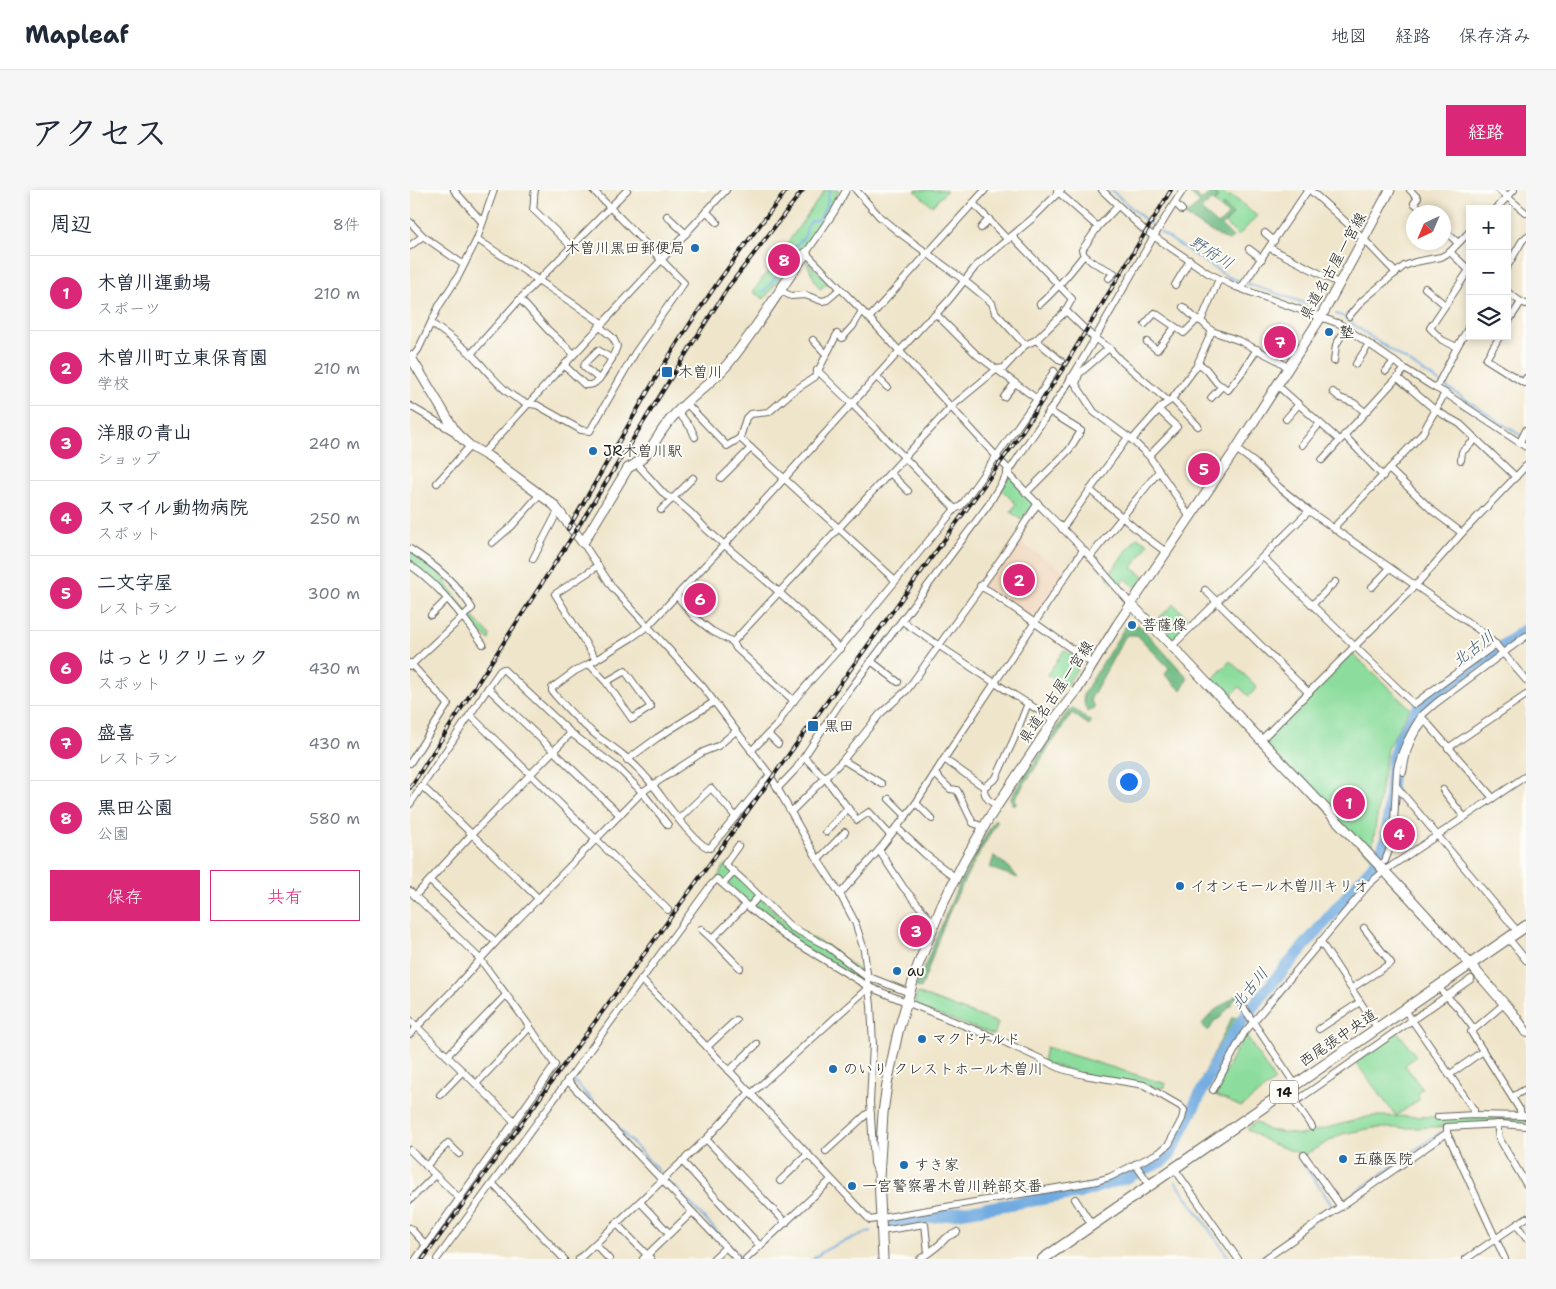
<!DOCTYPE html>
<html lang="ja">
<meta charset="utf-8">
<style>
body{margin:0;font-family:"Shantell Sans","Klee One",sans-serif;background:#f6f6f7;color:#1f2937}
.controls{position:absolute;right:15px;top:15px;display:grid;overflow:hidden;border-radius:0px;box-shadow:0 2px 8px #0003}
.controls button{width:45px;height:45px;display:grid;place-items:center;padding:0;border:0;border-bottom:1px solid #e0e1e3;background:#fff;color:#1f2937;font:25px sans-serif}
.compass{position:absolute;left:996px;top:15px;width:45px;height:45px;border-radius:50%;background:#fff;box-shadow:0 2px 8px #0003;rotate:224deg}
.you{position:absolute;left:718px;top:591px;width:18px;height:18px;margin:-12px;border:4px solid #fff;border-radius:50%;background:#1a73e8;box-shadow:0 0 0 8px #1a73e833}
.badge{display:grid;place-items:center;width:32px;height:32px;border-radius:50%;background:#db2777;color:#fff;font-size:16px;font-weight:700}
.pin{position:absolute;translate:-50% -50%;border:2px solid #fff;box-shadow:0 1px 5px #0006}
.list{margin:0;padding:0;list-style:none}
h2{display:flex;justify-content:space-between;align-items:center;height:65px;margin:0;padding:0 20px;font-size:21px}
h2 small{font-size:16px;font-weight:400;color:#747a83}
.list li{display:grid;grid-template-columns:32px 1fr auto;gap:15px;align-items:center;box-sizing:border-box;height:75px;padding:0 20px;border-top:1px solid #e0e1e3}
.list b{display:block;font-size:19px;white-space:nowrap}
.list p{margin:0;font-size:16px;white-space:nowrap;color:#747a83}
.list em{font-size:16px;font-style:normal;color:#747a83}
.actions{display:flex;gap:10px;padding:15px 20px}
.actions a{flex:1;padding:11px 0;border:1px solid #db2777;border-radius:0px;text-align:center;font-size:18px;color:#db2777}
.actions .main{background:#db2777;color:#fff}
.icon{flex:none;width:28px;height:28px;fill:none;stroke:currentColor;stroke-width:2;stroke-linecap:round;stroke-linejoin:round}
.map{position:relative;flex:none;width:1116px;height:1069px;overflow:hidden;border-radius:0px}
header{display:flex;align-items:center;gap:30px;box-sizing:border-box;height:70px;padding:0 25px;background:#fff;border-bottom:1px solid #e0e1e3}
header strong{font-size:24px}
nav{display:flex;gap:28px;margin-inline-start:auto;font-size:18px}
.intro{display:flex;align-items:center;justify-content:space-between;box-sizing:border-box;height:120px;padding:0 30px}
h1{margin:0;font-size:35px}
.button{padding:12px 22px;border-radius:0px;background:#db2777;color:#fff;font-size:18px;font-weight:700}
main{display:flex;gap:30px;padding:0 30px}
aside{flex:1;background:#fff;border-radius:0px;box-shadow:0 2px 8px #0003}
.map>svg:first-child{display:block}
.built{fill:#f0d6bc}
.green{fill:#8cdd9d;stroke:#547c5c}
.forest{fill:#71bc84;stroke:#466c50}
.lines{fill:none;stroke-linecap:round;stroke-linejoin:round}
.stream{stroke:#6faae0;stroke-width:2}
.river{stroke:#6faae0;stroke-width:12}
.street-casing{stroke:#666259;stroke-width:8}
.secondary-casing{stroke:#666259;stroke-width:11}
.primary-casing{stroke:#666259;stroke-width:12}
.street{stroke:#fff;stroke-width:6}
.secondary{stroke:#fff;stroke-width:9}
.primary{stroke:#fff;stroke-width:10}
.rail-casing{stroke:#1c1c1c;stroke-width:4}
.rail{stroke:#fdfcf7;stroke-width:2;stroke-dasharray:5.5;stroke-linecap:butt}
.poi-dot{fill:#1f6fb2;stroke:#fdfcf7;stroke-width:2}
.labels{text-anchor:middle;stroke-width:4;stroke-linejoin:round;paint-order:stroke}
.shield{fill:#fdfcf7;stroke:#605f5e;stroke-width:1}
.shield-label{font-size:14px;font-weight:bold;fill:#1c1c1c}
.poi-label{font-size:15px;fill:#1c1c1c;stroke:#fdfcf7;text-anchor:start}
.street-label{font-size:15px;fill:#1c1c1c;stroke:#fdfcf7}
.water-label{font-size:16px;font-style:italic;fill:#415c74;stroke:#fdfcf7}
</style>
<header>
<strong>Mapleaf</strong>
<nav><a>地図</a><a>経路</a><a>保存済み</a></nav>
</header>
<div class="intro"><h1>アクセス</h1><a class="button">経路</a></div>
<main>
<aside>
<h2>周辺<small>8件</small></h2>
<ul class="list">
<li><span class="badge">1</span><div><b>木曽川運動場</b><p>スポーツ</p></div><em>210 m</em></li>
<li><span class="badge">2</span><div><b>木曽川町立東保育園</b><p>学校</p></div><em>210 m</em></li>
<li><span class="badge">3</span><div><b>洋服の青山</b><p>ショップ</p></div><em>240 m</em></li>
<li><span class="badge">4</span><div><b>スマイル動物病院</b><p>スポット</p></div><em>250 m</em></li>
<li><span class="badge">5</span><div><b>二文字屋</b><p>レストラン</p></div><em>300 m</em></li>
<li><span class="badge">6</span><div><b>はっとりクリニック</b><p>スポット</p></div><em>430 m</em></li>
<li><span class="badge">7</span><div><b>盛喜</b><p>レストラン</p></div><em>430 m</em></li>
<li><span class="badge">8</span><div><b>黒田公園</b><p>公園</p></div><em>580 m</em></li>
</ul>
<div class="actions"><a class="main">保存</a><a>共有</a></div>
</aside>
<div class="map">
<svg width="1116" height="1069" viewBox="0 0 1116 1069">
<rect width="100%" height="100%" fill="#fdfcf7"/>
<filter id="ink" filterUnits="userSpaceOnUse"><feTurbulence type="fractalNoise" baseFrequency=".02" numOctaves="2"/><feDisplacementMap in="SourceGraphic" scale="10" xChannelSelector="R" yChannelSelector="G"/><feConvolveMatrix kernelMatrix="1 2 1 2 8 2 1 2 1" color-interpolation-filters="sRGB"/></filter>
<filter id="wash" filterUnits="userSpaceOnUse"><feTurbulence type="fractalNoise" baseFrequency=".0096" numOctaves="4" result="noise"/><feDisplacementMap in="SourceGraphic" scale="20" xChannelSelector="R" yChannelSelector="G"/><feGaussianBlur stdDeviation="1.12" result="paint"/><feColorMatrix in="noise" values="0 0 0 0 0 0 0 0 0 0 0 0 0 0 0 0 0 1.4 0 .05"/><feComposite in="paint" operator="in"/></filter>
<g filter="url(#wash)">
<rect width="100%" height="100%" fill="#efe5ca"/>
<!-- built -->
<polygon class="built" points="604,348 658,383 625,433 570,396"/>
<!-- green -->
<g class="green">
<path d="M415 0H429C410 40 380 74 354 109L343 102Z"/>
<polygon points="506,0 537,0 522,16 505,1"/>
<polygon points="801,0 812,0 819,7 821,5 847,26 828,46 815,33 823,24 814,15 811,18 804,12 808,8"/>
<polygon points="395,69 418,93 410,99 406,93"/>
<polygon points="600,285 626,312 611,330 601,322 606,314 591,299"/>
<polygon points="727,347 738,354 722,378 734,386 727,399 715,388 707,398 697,387"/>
<polygon points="0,359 25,376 54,418 80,445 79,450 8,381 0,376"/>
<polygon points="764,414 781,432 762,450 745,432"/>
<polygon points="654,460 672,472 655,497 637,485"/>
<polygon points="941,462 1000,518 977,559 961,667 851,550"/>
<polygon points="820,471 847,497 839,506 829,497 819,508 801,491"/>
<polygon points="315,674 381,737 417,756 454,785 459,797 375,746 307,689"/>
<polygon points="507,803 588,833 584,845 504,816"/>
<polygon points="987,841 1006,866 995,875 1012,899 1007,903 1010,909 986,926 946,873"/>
<polygon points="835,844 865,891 831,917 803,904"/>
<polygon points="636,857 756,894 753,898 674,885 633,872"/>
<polygon points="961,926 1116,928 1116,935 1091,934 1005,938 963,938 932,944 894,965 860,953 837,939 846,932 858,940 891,945"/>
</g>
<!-- forest -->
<g class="forest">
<polygon points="776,0 780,0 792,10 802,0 808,8 804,12 801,10 791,20 808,35 818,25 811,18 814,15 823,24 812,36 823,47 819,51 798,40 775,25 790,13"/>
<polygon points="729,435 778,488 771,500 755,485 759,478 727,445 716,445 680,510 685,517 678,522 675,517 673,505 715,437"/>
<polygon points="663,518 681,532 679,535 662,523 605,608 606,615 602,614 601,607 658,521"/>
<path d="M585 629 587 632C567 667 546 702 532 740 524 759 519 779 511 799L506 797 547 698Z"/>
<polygon points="584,666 600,678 608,688 580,678"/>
<polygon points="831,802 810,828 804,831 800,839 797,841 791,835 804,821"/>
<polygon points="822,827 828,828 795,889 792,888"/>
</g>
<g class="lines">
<!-- stream -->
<g class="stream">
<polyline points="701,0 746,39"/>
<polyline points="750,42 818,87 906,117"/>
<polyline points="353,102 373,79 371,69 380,59 384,58 395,46 397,37 401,31 409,30 417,14 419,0"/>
<polyline points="926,124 932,126 961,147 1116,249"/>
<polyline points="162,889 249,981"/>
<polyline points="766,992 820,1069"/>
<polyline points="263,995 330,1066"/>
<polyline points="930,1013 1031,942"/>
<path d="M403 1069C418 1055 443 1049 461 1041"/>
<polyline points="848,1069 923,1017 890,968"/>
</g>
<!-- river -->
<polyline class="river" points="478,1035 491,1032 669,1003 718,987 752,971 759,966 810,865 831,832 852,805 963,676 972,660 977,647 983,568 990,549 1007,520 1020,508 1116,439"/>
</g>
</g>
<g filter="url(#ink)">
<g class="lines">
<!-- street casing -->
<g class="street-casing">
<g id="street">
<polyline points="44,0 72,32"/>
<path d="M125 0C123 7 125 12 123 19L161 56"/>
<polyline points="436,0 424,22 396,63 459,128 599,280"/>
<polyline points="446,0 470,27 487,41 555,91 582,113 585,122 615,155"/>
<polyline points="692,0 733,39 798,83 826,97 930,134 995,179 1022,196 1035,203 1116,257"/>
<polyline points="900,0 948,43 986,83"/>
<polyline points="1000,0 1008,8 1004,13 1015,22"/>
<polyline points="1089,0 1116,23"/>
<polyline points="647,1 688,37"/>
<polyline points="563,13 598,50"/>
<polyline points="765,13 772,20"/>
<polyline points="1086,19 1104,0"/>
<polyline points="296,21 307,32"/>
<polyline points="257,26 276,44"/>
<polyline points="0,32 13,46 54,75"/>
<polyline points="571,38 579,29"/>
<polyline points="1034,40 1048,53"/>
<polyline points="855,43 864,51"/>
<polyline points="67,49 192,133"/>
<polyline points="0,56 13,46"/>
<polyline points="860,58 930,94"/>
<polyline points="839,59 852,69"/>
<polyline points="1040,62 1060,81"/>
<polyline points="674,65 682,72 704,83 699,88"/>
<polyline points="1097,77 1112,51 1116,47"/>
<polyline points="809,89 791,131 802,141 830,151 867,170 879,178"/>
<polyline points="765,95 780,70"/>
<polyline points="831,98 898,0"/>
<polyline points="1015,98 1035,115"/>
<polyline points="369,100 381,106 395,105 412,111 417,110 430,99"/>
<polyline points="1097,102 1111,112 1116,114"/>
<polyline points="110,109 138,140 164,164"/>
<path d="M630 114C647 99 660 83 674 65L672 60 688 37 708 16"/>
<polyline points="773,117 787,130"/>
<polyline points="655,120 684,148 699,158 710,170 758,211"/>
<polyline points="526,124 567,165 627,209"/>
<polyline points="939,126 953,110 994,76 1005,72 1031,67 1040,62 1060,41"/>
<polyline points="459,128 575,0"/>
<path d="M21 133C35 143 49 153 61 164 80 182 98 213 127 215L171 240 180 241 225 163 274 93 183 0"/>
<polyline points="735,134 745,123 774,143 787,130 791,131"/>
<polyline points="1097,134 1111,112"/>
<polyline points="1090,146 1076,169 1114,193 1116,188"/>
<polyline points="403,150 416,164"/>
<polyline points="626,150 651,171"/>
<polyline points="737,152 747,160 765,137"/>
<polyline points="1047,157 1032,150 1020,138 1059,80"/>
<polyline points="61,164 110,109 217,0"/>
<polyline points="1,169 8,160 29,116 49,85 67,49 84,0"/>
<polyline points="924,171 926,155 936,138"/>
<polyline points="788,173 796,179 807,193 818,200 833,181 847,159"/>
<polyline points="946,174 959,154"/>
<path d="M154 175 175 195C176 195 182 195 183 194 192 190 204 165 207 156L203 148 189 136"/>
<polyline points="407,180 442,214 545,319"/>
<polyline points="976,181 984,171"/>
<polyline points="467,187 477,197"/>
<polyline points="661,187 684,222 722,250 739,266 769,310 780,328"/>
<polyline points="988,188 1025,220 1050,234 1106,287"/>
<polyline points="189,189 174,177 175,173 188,160 202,169"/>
<polyline points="666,194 669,184 699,158"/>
<polyline points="868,196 929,250"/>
<polyline points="1026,198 1047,157 1060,135"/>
<polyline points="923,202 930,208 944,213 955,222"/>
<polyline points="594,207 605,193"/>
<polyline points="801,208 812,196"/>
<polyline points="762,209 788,236"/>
<polyline points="277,214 317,256 330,248 336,228 340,224 359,222 382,202 405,187 427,144 432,148 443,136 452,121"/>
<polyline points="0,216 46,243"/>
<polyline points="268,222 281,238 285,247"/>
<polyline points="876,229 889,214"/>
<polyline points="934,245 973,286"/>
<polyline points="330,248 485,390"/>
<polyline points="722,250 751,217 762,209 786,177 802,141"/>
<polyline points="1110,252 1116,240"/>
<polyline points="892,255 910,233"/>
<polyline points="826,259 845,273 870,298 899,321 1076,445 1087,456 1116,490"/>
<polyline points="73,263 316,0"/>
<polyline points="739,266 767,237 749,220"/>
<polyline points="912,270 995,179"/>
<polyline points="1051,270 1052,262 1066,249"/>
<polyline points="227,274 255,305 267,311 281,323 296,339 369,402 430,459"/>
<polyline points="979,279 1023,321 1052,343"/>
<path d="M597 282C624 312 654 338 681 368 694 383 708 399 721 414"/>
<polyline points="480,283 498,301"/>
<polyline points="311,288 341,258"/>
<polyline points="27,293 60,256"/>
<polyline points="680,300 733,345 756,362"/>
<polyline points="616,303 659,260 671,241 639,221"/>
<polyline points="251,320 283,288"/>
<polyline points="652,339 718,247"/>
<polyline points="925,340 927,334 1012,244 1035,203"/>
<polyline points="82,353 102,336 130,304"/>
<polyline points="173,353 202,397 293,497 360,585 408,670 430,704 445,732 454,760 461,815 463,855 460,912 464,973 468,984"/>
<path d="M0 359C24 374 47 394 62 418L0 476"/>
<polyline points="680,367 749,281"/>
<polyline points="853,367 1004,514 1086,454"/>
<polyline points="123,369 148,321"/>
<path d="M0 375C29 395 53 426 73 454"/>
<polyline points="570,396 581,402 683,474"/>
<polyline points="962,397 980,378"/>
<polyline points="795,400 899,503"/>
<polyline points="267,406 284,427 302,441 323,452 326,458 384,511"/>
<polyline points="902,415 925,392"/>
<polyline points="21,425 37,409"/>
<polyline points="492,431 585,493 644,530"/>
<polyline points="323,452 541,217 587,179 594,178 615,155 626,150 654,123 662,109 602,46"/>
<polyline points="762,456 899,321"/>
<polyline points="186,470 145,404 188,376"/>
<polyline points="461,471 488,492"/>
<polyline points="0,473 38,514 0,573"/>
<polyline points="179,474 196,492 222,529 241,517 215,481 196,492"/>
<polyline points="78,498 210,625"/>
<polyline points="60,525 258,720"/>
<polyline points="358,544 368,554"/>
<polyline points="851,550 1006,395 1052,343 1116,276"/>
<polyline points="1038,558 1116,505"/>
<path d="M341 561 370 532C372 520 419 471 430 458 469 412 506 365 545 319L551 316 627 209 644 181"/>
<path d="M534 569 574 597C574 608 579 611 588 616"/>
<polyline points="217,570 247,548 304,512"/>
<polyline points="433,570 472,594"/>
<path d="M993 582C996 564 1000 544 1015 531"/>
<polyline points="525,584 540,599 547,600 563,633 574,637"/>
<path d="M360 585 300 658C287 657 257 614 248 602 237 587 223 572 208 561 199 554 188 548 180 540 167 530 156 517 145 505L142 501V498L165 481 179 474 221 448 238 436 315 354 515 133 526 124 539 110 566 76 623 28 651 0"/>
<polyline points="12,596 129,709"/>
<polyline points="574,597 586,588 604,549 618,513"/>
<polyline points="987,597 1108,742"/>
<path d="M368 598 386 579 430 513 579 314C604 270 635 230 662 187 700 125 733 60 773 0"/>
<polyline points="1033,600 1054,627"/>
<polyline points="1083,608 1011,526 1026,513 1116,446"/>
<polyline points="479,609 496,626"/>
<polyline points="506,613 522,629"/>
<polyline points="0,614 78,498 90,481 93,479 161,543 209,579 232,602 258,635"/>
<polyline points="381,622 415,588 394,567"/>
<polyline points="269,629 301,598 325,626"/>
<polyline points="486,637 516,665 546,688"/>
<polyline points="416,642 438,618"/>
<polyline points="480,645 459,622 447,630 415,588 433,570 470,524 497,500 593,366 628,313"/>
<polyline points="328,656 315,674 334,691 381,737 417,756 454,785 500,803"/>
<polyline points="469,660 493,697 525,735"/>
<polyline points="408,670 435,642"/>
<path d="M975 671 983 650 987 578C992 558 1000 543 1011 526"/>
<polyline points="20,691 86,752"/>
<polyline points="313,694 324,682"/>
<polyline points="0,701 70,769 120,837 145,875 6,1069"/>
<polyline points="430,704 469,660 506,613 534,569 673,360"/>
<polyline points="5,706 62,644 161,543"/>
<polyline points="339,717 349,706"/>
<polyline points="291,739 302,749"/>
<polyline points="1098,748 1116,770"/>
<polyline points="910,751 968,839"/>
<polyline points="330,778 302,749 336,715"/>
<polyline points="231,789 297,857"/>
<polyline points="1028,797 1048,818 1064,839"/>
<polyline points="942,798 981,773 954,738"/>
<polyline points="829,811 885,894"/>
<polyline points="1094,814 1061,842 1110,920 1111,926"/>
<polyline points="995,820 1064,920 1064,925"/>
<polyline points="0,830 105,932"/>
<polyline points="909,839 950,812"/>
<polyline points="0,844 42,801 86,752 232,602 293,562 308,556 326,541"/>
<polyline points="37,866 96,805"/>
<polyline points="319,881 347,854"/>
<polyline points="1039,885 1073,861"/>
<polyline points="157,890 327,1069"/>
<polyline points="66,894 120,837"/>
<polyline points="803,900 834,843 959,694 974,681 1116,586"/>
<polyline points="341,904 459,797"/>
<polyline points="30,905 53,881"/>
<polyline points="1102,907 1116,899"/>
<polyline points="1028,927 1064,925 1116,926"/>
<polyline points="1087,934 1089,948 1116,994"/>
<polyline points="902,937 885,912 1061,789"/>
<polyline points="296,949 376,1033"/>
<polyline points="0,960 50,1009"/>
<polyline points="416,961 457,924 461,924"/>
<polyline points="894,965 931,1017"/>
<polyline points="272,971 350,1056"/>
<polyline points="725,974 740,995"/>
<polyline points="16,976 38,953 49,964"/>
<polyline points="764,978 828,1069"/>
<polyline points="370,991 397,965"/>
<polyline points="83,994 154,1069"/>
<polyline points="665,1009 682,1035"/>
<polyline points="0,1010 25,985"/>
<polyline points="230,1012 259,1043"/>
<polyline points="207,1034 241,1069"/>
<polyline points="1107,1035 1116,1048"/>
<polyline points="0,1038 16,1055"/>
<polyline points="471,1041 515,1034 518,1063"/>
<polyline points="185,1054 199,1069"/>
<polyline points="27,1069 300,696 307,689 336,715 375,746 459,797 590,850 652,879 674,885 734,895 770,916 774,920 772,929 759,954 750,962 700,987 687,991 460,1030 297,857 326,830"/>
<polyline points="169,1069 296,949 340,902"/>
<polyline points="233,1069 282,1022"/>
<polyline points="303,1069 316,1057"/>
<polyline points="336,1069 421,990"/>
<path d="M510 1069C520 1062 528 1057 536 1048 539 1045 543 1045 547 1042"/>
<polyline points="855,1069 1037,943"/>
<polyline points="1056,1069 1116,1028"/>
<polyline points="1095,1069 1037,943 1037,937 1091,934 1116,936"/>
</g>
</g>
<!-- secondary casing -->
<g class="secondary-casing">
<g id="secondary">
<path d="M0 166 47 244 60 256 79 267 144 315 173 353 218 278C240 268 245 247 260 230 276 210 300 195 317 175 346 140 369 100 396 63"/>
<polyline points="721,414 762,456 999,707 1060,774 1104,825 1116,842"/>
<polyline points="473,1069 469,988 473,923 477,894 488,842 507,778 532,715 554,671 579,628 644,530 667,500 707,435 826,259 911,127 980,0"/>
</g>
</g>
<!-- primary casing -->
<g class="primary-casing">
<path id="primary" d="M633 1069C794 958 954 847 1116 736"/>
</g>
<!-- street -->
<use href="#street" class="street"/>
<!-- secondary -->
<use href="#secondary" class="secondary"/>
<!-- primary -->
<use href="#primary" class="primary"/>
<!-- rail casing -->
<g class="rail-casing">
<g id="rail">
<path d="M158 339C189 287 219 233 250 181 288 118 331 58 377 0"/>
<polyline points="0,598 165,342 284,151 319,96 393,0"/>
<polyline points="13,1069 606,251 654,177 761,0"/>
</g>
</g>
<!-- rail -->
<use href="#rail" class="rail"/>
</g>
</g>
<!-- markers -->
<g class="poi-dot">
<circle cx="285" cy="58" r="5"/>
<circle cx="919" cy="142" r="5"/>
<rect x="251" y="176" width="12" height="12" rx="2.5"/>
<circle cx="183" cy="261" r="5"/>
<circle cx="722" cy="435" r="5"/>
<rect x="397" y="530" width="12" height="12" rx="2.5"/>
<circle cx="770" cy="696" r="5"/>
<circle cx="487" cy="781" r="5"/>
<circle cx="512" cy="849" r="5"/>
<circle cx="423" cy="879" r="5"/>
<circle cx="933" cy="969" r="5"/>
<circle cx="494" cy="975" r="5"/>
<circle cx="442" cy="996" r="5"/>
</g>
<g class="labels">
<!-- shield labels -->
<rect class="shield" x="860" y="890.5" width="28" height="23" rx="4"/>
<g class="shield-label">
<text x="874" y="907">14</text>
</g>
<!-- poi labels -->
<g class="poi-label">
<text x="275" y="63" text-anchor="end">木曽川黒田郵便局</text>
<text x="929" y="147">塾</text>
<text x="268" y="187">木曽川</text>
<text x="193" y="266">JR木曽川駅</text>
<text x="732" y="440">菩薩像</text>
<text x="414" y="541">黒田</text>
<text x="780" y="701">イオンモール木曽川キリオ</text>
<text x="497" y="786">au</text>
<text x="522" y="854">マクドナルド</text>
<text x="433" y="884">のいり クレストホール木曽川</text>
<text x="943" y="974">五藤医院</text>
<text x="504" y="980">すき家</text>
<text x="452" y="1001">一宮警察署木曽川幹部交番</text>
</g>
<!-- street labels -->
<g class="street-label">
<text transform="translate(923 76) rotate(-61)" y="5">県道名古屋一宮線</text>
<text transform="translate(646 502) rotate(-56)" y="5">県道名古屋一宮線</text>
<text transform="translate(928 848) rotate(-34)" y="5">西尾張中央道</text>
</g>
<!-- water labels -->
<g class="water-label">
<text transform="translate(802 62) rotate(32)" y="6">野府川</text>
<text transform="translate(1063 458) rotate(-37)" y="6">北古川</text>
<text transform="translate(839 798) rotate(-50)" y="6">北古川</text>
</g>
</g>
</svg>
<div class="controls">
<button>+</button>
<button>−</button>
<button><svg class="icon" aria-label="layers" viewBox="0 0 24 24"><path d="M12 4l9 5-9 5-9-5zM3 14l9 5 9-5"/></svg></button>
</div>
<svg class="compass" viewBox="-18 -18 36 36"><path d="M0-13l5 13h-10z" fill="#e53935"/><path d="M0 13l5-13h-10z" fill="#747a83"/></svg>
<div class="you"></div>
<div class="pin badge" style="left:939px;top:613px">1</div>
<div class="pin badge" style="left:609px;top:390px">2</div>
<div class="pin badge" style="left:506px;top:741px">3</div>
<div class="pin badge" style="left:989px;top:644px">4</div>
<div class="pin badge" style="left:794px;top:279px">5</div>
<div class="pin badge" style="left:290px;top:409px">6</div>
<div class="pin badge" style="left:870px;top:152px">7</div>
<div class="pin badge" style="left:374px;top:70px">8</div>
</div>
</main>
